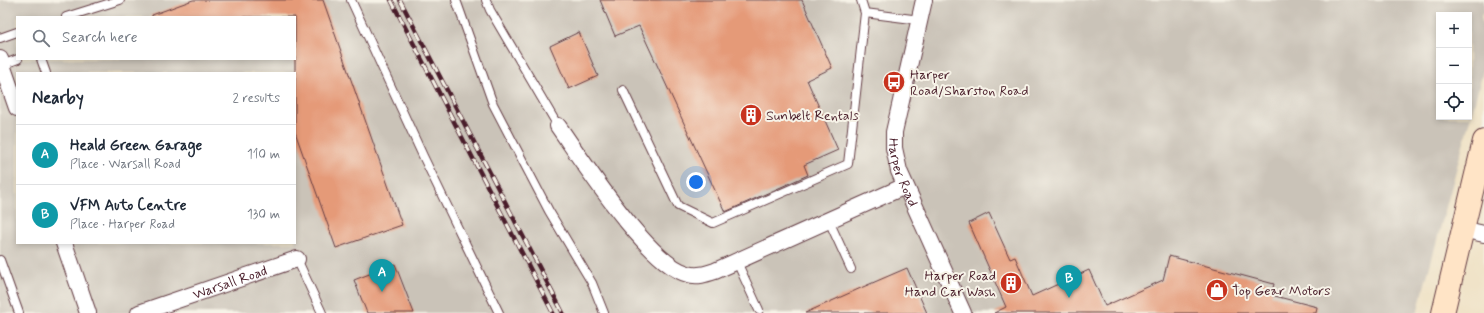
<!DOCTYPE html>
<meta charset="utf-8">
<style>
body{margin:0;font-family:Mynerve,sans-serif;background:#f2f2f3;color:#1f2937}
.controls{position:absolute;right:12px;top:12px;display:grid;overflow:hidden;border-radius:0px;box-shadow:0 2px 6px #0003}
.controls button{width:36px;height:36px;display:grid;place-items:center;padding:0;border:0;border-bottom:1px solid #e0e1e3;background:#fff;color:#1f2937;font:20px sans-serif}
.you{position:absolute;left:696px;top:182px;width:14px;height:14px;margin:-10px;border:3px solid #fff;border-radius:50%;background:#1a73e8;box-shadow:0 0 0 6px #1a73e833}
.badge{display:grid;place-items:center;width:26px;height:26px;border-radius:50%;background:#2563eb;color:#fff;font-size:13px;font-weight:700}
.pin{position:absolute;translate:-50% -33px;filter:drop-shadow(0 1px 2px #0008)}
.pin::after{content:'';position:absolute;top:21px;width:14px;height:12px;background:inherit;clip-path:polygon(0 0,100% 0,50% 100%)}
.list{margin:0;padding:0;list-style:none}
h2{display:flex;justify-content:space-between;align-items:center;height:52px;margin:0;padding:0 16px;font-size:17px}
h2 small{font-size:13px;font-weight:400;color:#747a83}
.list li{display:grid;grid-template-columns:26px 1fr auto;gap:12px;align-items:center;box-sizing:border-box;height:60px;padding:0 16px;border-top:1px solid #e0e1e3}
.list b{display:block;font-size:15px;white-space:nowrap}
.list p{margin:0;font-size:13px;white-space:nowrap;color:#747a83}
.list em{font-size:13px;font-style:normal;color:#747a83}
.icon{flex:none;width:22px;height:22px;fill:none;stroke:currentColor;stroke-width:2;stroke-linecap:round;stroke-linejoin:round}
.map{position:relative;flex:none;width:1484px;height:313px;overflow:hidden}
.search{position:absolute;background:#fff;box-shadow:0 2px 6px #0003;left:16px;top:16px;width:280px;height:44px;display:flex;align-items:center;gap:10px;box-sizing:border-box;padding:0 14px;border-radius:0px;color:#747a83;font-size:15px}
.panel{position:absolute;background:#fff;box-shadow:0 2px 6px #0003;left:16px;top:72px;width:280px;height:172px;border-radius:0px}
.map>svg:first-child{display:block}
.industrial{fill:#cac3b8;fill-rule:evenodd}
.building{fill:#e59a78}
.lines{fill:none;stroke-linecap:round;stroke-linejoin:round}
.lane-casing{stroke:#633c43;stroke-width:10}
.street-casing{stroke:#633c43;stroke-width:18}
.secondary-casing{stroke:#633c43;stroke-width:24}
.lane{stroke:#fff;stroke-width:8}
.street{stroke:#fff;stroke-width:16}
.secondary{stroke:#ffe4c6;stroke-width:22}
.rail-casing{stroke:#4a1f2b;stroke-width:4.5}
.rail{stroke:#f7f3e8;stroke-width:3;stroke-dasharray:9;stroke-linecap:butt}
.labels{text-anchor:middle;stroke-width:4;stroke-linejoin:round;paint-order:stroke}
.poi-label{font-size:14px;fill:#4a1f2b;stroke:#f7f3e8;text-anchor:start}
.street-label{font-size:14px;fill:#4a1f2b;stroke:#f7f3e8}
</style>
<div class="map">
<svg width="1484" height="313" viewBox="0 0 1484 313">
<rect width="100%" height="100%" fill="#f7f3e8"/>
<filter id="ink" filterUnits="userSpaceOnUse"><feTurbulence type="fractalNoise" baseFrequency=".025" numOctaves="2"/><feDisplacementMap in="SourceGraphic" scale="8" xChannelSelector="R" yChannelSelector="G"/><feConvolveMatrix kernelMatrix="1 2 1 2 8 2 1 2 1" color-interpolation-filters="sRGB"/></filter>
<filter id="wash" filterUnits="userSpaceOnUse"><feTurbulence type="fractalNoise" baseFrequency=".012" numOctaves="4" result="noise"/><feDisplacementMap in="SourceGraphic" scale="16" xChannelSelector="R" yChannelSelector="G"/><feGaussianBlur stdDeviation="0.9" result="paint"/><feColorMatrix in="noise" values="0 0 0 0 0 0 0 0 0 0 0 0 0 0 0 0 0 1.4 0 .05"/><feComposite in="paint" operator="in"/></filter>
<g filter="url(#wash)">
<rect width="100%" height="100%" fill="#f0e3c8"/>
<!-- industrial -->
<path class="industrial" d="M0 0H1484V12L1481 16 1484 31V68L1417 313H0ZM1439 15H1469V117H1439ZM17 17H295V59H17ZM17 73H295V243H17Z"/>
<g id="blocks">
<!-- building -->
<g class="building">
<polygon points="193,0 323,0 402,225 336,248 295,132 295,17 152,17 152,15"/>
<polygon points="600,0 802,0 832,68 807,80 838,150 804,165 808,175 725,212 639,26 615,36"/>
<polygon points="579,32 598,76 569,89 550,46"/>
<polygon points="989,213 1010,259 1015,257 1032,296 1089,270 1105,306 1163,280 1169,256 1274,284 1271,295 1317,307 1316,313 994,313 1006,307 969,223"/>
<polygon points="395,264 414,313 367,313 354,280"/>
<polygon points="907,268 927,313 805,313 863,287"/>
</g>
</g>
</g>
<g filter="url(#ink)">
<use href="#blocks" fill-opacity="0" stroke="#633c43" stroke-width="1"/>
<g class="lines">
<!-- lane casing -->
<g class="lane-casing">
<g id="lane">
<polyline points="351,0 423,156 499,313"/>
<polyline points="456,0 493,104 549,211 592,283 604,313"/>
<polyline points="486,0 490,10 558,126"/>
<polyline points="861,0 865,13 920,20"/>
<polyline points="66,17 120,0"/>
<polyline points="0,38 17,32"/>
<polyline points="41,59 46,73"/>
<polyline points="2,65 18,59"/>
<polyline points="623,90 678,206 713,223 848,164 865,13"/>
<polyline points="829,221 851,269"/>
<polyline points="297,259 322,313"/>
<polyline points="0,260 19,313"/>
<polyline points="737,262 759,310"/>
</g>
</g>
<!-- street casing -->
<g class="street-casing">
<g id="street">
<path id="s1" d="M924 0 894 132V148L899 171 963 313"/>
<polyline points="0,59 17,108"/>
<path d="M558 126C582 160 649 265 688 274 697 277 706 274 715 271L905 186"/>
<polyline points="1462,229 1484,234"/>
<polyline points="64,243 88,313"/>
<path id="s2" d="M139 313 297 259"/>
</g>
</g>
<!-- secondary casing -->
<g class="secondary-casing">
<polyline id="secondary" points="1443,313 1484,141"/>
</g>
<!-- lane -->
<use href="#lane" class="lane"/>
<!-- street -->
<use href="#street" class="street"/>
<!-- secondary -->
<use href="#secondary" class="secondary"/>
<!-- rail casing -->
<g class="rail-casing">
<g id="rail">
<polyline points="391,0 553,313"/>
<polyline points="400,0 563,313"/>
</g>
</g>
<!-- rail -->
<use href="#rail" class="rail"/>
</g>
</g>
<!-- icons -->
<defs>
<g id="bus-disc" transform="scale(1.15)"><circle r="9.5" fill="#c8321e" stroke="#f7f3e8"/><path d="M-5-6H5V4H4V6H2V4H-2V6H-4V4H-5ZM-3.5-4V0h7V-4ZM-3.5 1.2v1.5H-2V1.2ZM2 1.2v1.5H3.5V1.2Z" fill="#fff"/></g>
<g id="building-disc" transform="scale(1.15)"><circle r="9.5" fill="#c8321e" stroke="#f7f3e8"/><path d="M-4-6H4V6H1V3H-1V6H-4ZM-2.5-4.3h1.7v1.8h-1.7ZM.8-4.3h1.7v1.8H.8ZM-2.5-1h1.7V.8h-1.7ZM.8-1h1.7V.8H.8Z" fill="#fff"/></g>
<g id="shop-disc" transform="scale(1.15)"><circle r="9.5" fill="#c8321e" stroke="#f7f3e8"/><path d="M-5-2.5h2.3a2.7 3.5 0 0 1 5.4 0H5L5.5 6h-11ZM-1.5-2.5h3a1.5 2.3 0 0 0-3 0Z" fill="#fff"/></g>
</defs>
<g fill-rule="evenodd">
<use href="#bus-disc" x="894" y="82"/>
<use href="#building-disc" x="751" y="115"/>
<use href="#building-disc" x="1011" y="283"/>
<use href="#shop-disc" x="1217" y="290"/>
</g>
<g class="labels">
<!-- poi labels -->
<g class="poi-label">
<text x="910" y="79">Harper<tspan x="910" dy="16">Road/Sharston Road</tspan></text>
<text x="766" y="120">Sunbelt Rentals</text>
<text x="996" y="280" text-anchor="end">Harper Road<tspan x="996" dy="16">Hand Car Wash</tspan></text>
<text x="1232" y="295">Top Gear Motors</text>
</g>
<!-- street labels -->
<g class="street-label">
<text dy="5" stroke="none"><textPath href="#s1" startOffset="177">Harper Road</textPath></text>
<text dy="5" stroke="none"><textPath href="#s2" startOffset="96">Warsall Road</textPath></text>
</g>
</g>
</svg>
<div class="controls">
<button>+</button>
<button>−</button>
<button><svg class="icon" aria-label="locate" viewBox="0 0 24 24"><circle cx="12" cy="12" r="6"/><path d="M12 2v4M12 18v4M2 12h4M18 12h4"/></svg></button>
</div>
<div class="you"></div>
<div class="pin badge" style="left:382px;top:292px;background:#0f9aa8">A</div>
<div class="pin badge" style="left:1069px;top:298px;background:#0f9aa8">B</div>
<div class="search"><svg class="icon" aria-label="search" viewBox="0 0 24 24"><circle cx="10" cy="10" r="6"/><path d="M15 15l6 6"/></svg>Search here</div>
<section class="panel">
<h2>Nearby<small>2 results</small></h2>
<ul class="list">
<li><span class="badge" style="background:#0f9aa8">A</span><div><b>Heald Green Garage</b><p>Place · Warsall Road</p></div><em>110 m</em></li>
<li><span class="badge" style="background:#0f9aa8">B</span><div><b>VFM Auto Centre</b><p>Place · Harper Road</p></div><em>130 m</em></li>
</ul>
</section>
</div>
